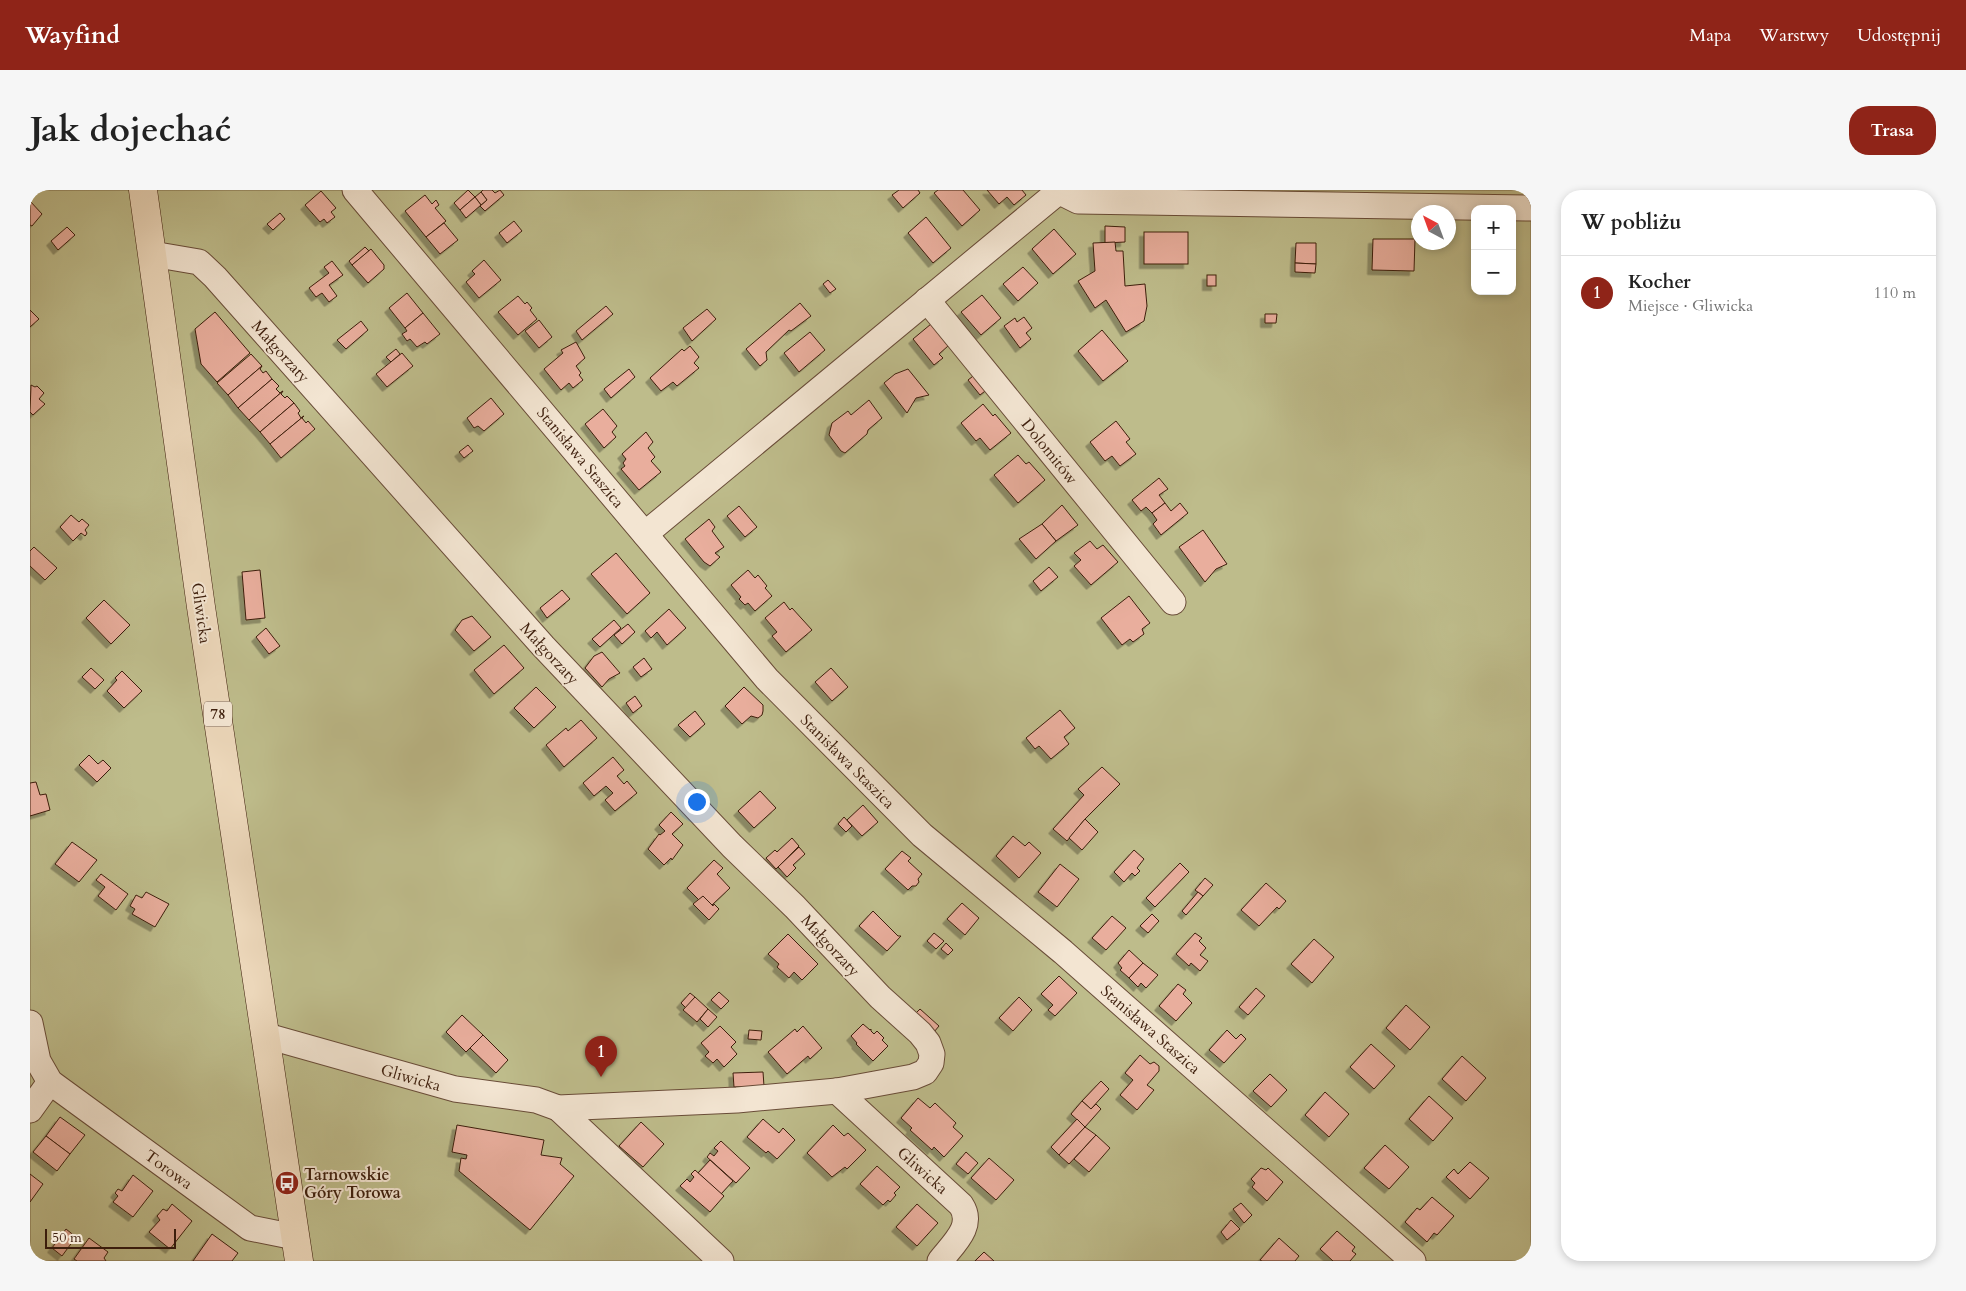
<!DOCTYPE html>
<html lang="pl">
<meta charset="utf-8">
<style>
body{margin:0;font-family:Cardo,serif;background:#f6f6f6;color:#222}
.controls{position:absolute;right:15px;top:15px;display:grid;overflow:hidden;border-radius:10px;box-shadow:0 2px 8px #0003}
.controls button{width:45px;height:45px;display:grid;place-items:center;padding:0;border:0;border-bottom:1px solid #e0e0e0;background:#fff;color:#222;font:25px sans-serif}
.compass{position:absolute;left:1381px;top:15px;width:45px;height:45px;border-radius:50%;background:#fff;box-shadow:0 2px 8px #0003;rotate:319deg}
.scale{position:absolute;left:15px;bottom:12px;width:131px;box-sizing:border-box;padding-left:5px;border:2px solid #3d1e0c;border-top:0;font-size:14px;line-height:18px;white-space:nowrap;color:#3d1e0c;-webkit-text-stroke:4px #f3e5d2;paint-order:stroke}
.you{position:absolute;left:666px;top:611px;width:18px;height:18px;margin:-12px;border:4px solid #fff;border-radius:50%;background:#1a73e8;box-shadow:0 0 0 8px #1a73e833}
.badge{display:grid;place-items:center;width:32px;height:32px;border-radius:50%;background:#8f2418;color:#fff;font-size:16px;font-weight:700}
.pin{position:absolute;translate:-50% -41px;filter:drop-shadow(0 1px 2px #0008)}
.pin::after{content:'';position:absolute;top:26px;width:18px;height:15px;background:inherit;clip-path:polygon(0 0,100% 0,50% 100%)}
.list{margin:0;padding:0;list-style:none}
h2{display:flex;justify-content:space-between;align-items:center;height:65px;margin:0;padding:0 20px;font-size:21px}
h2 small{font-size:16px;font-weight:400;color:#767676}
.list li{display:grid;grid-template-columns:32px 1fr auto;gap:15px;align-items:center;box-sizing:border-box;height:75px;padding:0 20px;border-top:1px solid #e0e0e0}
.list b{display:block;font-size:19px;white-space:nowrap}
.list p{margin:0;font-size:16px;white-space:nowrap;color:#767676}
.list em{font-size:16px;font-style:normal;color:#767676}
.map{position:relative;flex:none;width:1501px;height:1071px;overflow:hidden;border-radius:20px}
header{display:flex;align-items:center;gap:30px;box-sizing:border-box;height:70px;padding:0 25px;background:#8f2418;color:#fff}
header strong{font-size:24px}
nav{display:flex;gap:28px;margin-inline-start:auto;font-size:18px}
.intro{display:flex;align-items:center;justify-content:space-between;box-sizing:border-box;height:120px;padding:0 30px}
h1{margin:0;font-size:35px}
.button{padding:12px 22px;border-radius:20px;background:#8f2418;color:#fff;font-size:18px;font-weight:700}
main{display:flex;gap:30px;padding:0 30px}
aside{flex:1;background:#fff;border-radius:20px;box-shadow:0 2px 8px #0003}
.map>svg:first-child{display:block}
.green{fill:#bebc8b;stroke:#7e6d4c;fill-rule:evenodd}
.building{fill:#e9ae9d;stroke:#3d1e0c;filter:url(#shadow)}
.lines{fill:none;stroke-linecap:round;stroke-linejoin:round}
.minor-casing{stroke:#694c38;stroke-width:27}
.major-casing{stroke:#3d1e0c;stroke-width:29}
.minor{stroke:#f3e5d2;stroke-width:25}
.major{stroke:#ecd7ba;stroke-width:28}
.labels{text-anchor:middle;stroke-width:4;stroke-linejoin:round;paint-order:stroke}
.shield{fill:#f3e5d2;stroke:#745a47;stroke-width:1}
.shield-label{font-size:15px;font-weight:bold;fill:#3d1e0c}
.street-label{font-size:16px;fill:#3d1e0c;stroke:#f3e5d2}
.poi-label{font-size:16px;font-weight:bold;fill:#3d1e0c;stroke:#f3e5d2;text-anchor:start}
</style>
<header>
<strong>Wayfind</strong>
<nav><a>Mapa</a><a>Warstwy</a><a>Udostępnij</a></nav>
</header>
<div class="intro"><h1>Jak dojechać</h1><a class="button">Trasa</a></div>
<main>
<div class="map">
<svg width="1501" height="1071" viewBox="0 0 1501 1071">
<defs>
<filter id="shadow"><feDropShadow dx="-4.5" dy="4.5" stdDeviation="0" flood-color="#0004"/></filter>
</defs>
<rect width="100%" height="100%" fill="#ecd7ba"/>
<filter id="stains"><feTurbulence type="fractalNoise" baseFrequency=".004" numOctaves="4"/><feColorMatrix values="0 0 0 0 .2 0 0 0 0 .09 0 0 0 0 .02 0 0 0 .5 -.17"/></filter>
<radialGradient id="worn" r=".72"><stop offset=".6" stop-color="#630" stop-opacity="0"/><stop offset="1" stop-color="#630" stop-opacity=".3"/></radialGradient>
<!-- green -->
<path class="green" d="M0 0H1501V1071H0ZM1445 19H1482V101H1445ZM1388 22H1418V52H1388Z"/>
<!-- building -->
<g class="building">
<polygon points="438,0 445,7 430,20 424,13"/>
<polygon points="453,0 462,0 465,3 470,0 474,5 455,21 450,16 457,10 451,2"/>
<polygon points="869,0 888,0 890,3 873,18 862,5"/>
<polygon points="908,0 933,0 950,20 932,36 904,3"/>
<polygon points="957,0 992,0 996,5 984,15 977,7 969,14"/>
<polygon points="291,1 306,18 301,22 305,27 297,33 294,29 290,32 275,15"/>
<polygon points="451,2 457,10 451,15 445,7"/>
<polygon points="395,5 402,14 406,10 409,15 405,18 416,31 396,47 375,21"/>
<polygon points="445,7 451,15 436,28 430,20"/>
<polygon points="0,11 12,24 2,36 0,35"/>
<polygon points="250,23 255,29 243,40 237,34"/>
<polygon points="896,27 921,58 903,73 878,43"/>
<polygon points="484,31 492,41 477,53 469,43"/>
<polygon points="414,33 428,50 410,64 396,47"/>
<polygon points="1075,36 1095,37 1095,52 1075,53"/>
<polygon points="37,37 45,45 28,60 21,51"/>
<polygon points="1024,39 1046,64 1023,84 1002,59"/>
<rect x="1114" y="42" width="44" height="32"/>
<polygon points="1343,49 1385,49 1384,81 1342,80"/>
<polygon points="1085,52 1086,61 1093,61 1095,96 1115,94 1117,116 1114,131 1096,142 1076,110 1065,118 1048,91 1065,81 1063,53"/>
<polygon points="1266,53 1286,53 1286,74 1265,73"/>
<polygon points="335,57 339,61 322,75 319,71"/>
<polygon points="341,59 354,75 354,79 338,93 322,75"/>
<polygon points="454,70 471,90 449,108 436,92 445,84 442,81"/>
<polygon points="302,71 313,85 299,95 307,106 299,112 292,103 286,107 279,98 299,83 294,77"/>
<polygon points="1265,73 1286,74 1285,83 1265,82"/>
<polygon points="993,77 1008,93 988,111 973,94"/>
<rect x="1177" y="85" width="9" height="11"/>
<polygon points="798,90 806,99 800,103 793,94"/>
<polygon points="377,103 393,123 375,138 359,118"/>
<polygon points="952,105 971,128 951,145 931,122"/>
<polygon points="488,106 495,114 497,112 502,118 500,120 507,129 488,145 468,122"/>
<polygon points="770,113 781,126 761,141 759,140 736,162 737,170 730,176 716,159"/>
<polygon points="576,116 583,124 552,150 546,141"/>
<polygon points="677,119 686,129 662,151 653,138"/>
<polygon points="0,120 9,129 0,137"/>
<polygon points="185,122 220,163 187,192 171,174 165,139"/>
<polygon points="393,123 410,144 397,154 395,152 387,157 380,149 377,151 372,144 377,141 375,138"/>
<polygon points="1235,124 1247,124 1246,133 1235,133"/>
<polygon points="994,127 1002,138 996,143 1001,149 990,158 974,136 985,128 987,132"/>
<polygon points="509,130 522,147 509,158 495,141"/>
<polygon points="331,131 338,140 316,159 307,150"/>
<polygon points="901,134 918,156 909,164 913,168 904,175 883,149"/>
<polygon points="1072,140 1098,171 1073,191 1048,161"/>
<polygon points="780,142 795,160 769,182 754,163"/>
<polygon points="546,152 555,168 546,176 551,183 549,185 553,190 543,198 539,193 531,200 514,179 533,163 531,160"/>
<polygon points="660,156 669,167 664,173 669,178 647,196 643,192 631,201 620,188 652,159 654,161"/>
<polygon points="366,159 370,164 361,172 356,167"/>
<polygon points="372,163 383,176 357,197 346,184"/>
<polygon points="221,164 232,176 198,205 187,193"/>
<polygon points="232,176 230,179 233,183 236,181 242,189 208,218 198,205"/>
<polygon points="599,179 605,187 581,208 574,199"/>
<polygon points="878,179 899,205 886,208 877,223 854,193 865,184"/>
<polygon points="947,183 959,198 950,205 938,190"/>
<polygon points="242,189 249,196 246,199 250,203 253,201 219,230 208,218"/>
<polygon points="1,195 5,197 7,196 14,203 9,209 15,214 3,225 0,222"/>
<polygon points="253,201 251,204 255,208 257,206 264,213 230,242 219,230"/>
<polygon points="461,208 474,224 454,241 448,236 444,238 437,228"/>
<polygon points="839,210 852,228 838,240 837,244 815,263 811,261 799,245 802,233 818,221 821,225"/>
<polygon points="264,213 270,221 268,223 271,228 274,226 240,254 230,242"/>
<polygon points="953,214 963,226 965,224 981,243 960,260 950,248 946,251 931,233"/>
<polygon points="573,219 587,236 582,242 586,247 574,258 555,234"/>
<polygon points="274,226 272,228 276,233 278,231 285,239 251,268 240,254"/>
<polygon points="1086,231 1100,249 1096,252 1106,264 1090,276 1082,266 1075,271 1060,252"/>
<polygon points="616,242 623,252 618,258 625,267 621,271 631,282 609,300 591,279 595,276 593,273 596,269 592,264"/>
<polygon points="438,255 443,261 434,268 429,262"/>
<polygon points="988,265 996,274 999,272 1015,290 988,313 964,285"/>
<polygon points="1129,288 1138,299 1129,305 1135,313 1122,323 1116,317 1111,321 1102,310"/>
<polygon points="1135,313 1141,321 1150,313 1158,323 1131,345 1123,334 1127,330 1122,323"/>
<polygon points="1032,315 1048,335 1026,351 1012,334"/>
<polygon points="709,316 727,337 715,347 697,326"/>
<polygon points="41,325 49,332 52,329 59,335 55,340 57,343 56,345 55,346 51,343 43,351 30,337"/>
<polygon points="679,329 685,337 682,341 694,357 685,363 690,367 680,376 674,372 655,349"/>
<polygon points="1012,334 1026,351 1006,369 989,349"/>
<polygon points="1173,340 1197,374 1186,379 1175,392 1149,357"/>
<polygon points="1060,351 1067,359 1073,355 1088,372 1061,395 1044,376 1051,370 1044,363"/>
<polygon points="4,357 27,378 15,390 0,376 0,361"/>
<polygon points="586,363 620,403 597,424 561,384"/>
<polygon points="1019,377 1028,387 1011,401 1003,391"/>
<polygon points="230,380 235,428 216,430 212,382"/>
<polygon points="718,380 725,388 728,385 737,396 735,398 742,406 725,421 718,413 715,415 709,409 711,407 701,395"/>
<polygon points="532,400 540,409 517,428 510,418"/>
<polygon points="1099,406 1120,433 1112,439 1114,444 1103,452 1100,449 1092,455 1071,428"/>
<polygon points="74,410 100,435 81,454 56,428"/>
<polygon points="754,412 760,420 762,418 782,440 756,462 742,446 747,442 735,428"/>
<polygon points="639,419 656,438 637,455 627,442 621,448 615,441"/>
<polygon points="442,426 461,447 444,461 425,440 432,430"/>
<polygon points="584,430 591,438 570,457 562,449"/>
<polygon points="598,434 605,442 592,454 584,445"/>
<polygon points="236,438 250,456 239,464 226,447"/>
<polygon points="474,455 494,478 464,504 444,480"/>
<polygon points="572,462 590,483 579,489 572,497 555,478 564,466"/>
<polygon points="614,468 622,479 611,487 603,477"/>
<polygon points="61,478 74,490 65,499 52,487"/>
<polygon points="801,478 818,497 802,511 785,492"/>
<polygon points="92,481 112,501 94,518 77,501 87,490 85,488"/>
<polygon points="506,497 526,517 504,538 484,518"/>
<polygon points="714,497 733,515 733,521 732,525 728,528 721,526 712,534 695,516"/>
<polygon points="605,506 612,516 603,523 596,513"/>
<polygon points="1030,520 1045,538 1034,547 1039,554 1021,569 1009,556 1005,559 996,548"/>
<polygon points="665,521 675,534 660,547 648,535"/>
<polygon points="551,530 567,548 534,577 516,555 536,538 538,541"/>
<polygon points="59,565 68,574 73,570 81,578 67,592 49,575"/>
<polygon points="583,567 594,580 587,586 594,594 597,591 607,603 585,621 575,610 583,603 576,596 564,606 553,593"/>
<polygon points="1072,577 1090,594 1055,629 1037,651 1023,639 1054,605 1048,599"/>
<polygon points="6,592 10,605 16,604 20,620 0,626 0,593"/>
<polygon points="730,601 746,618 724,638 708,621"/>
<polygon points="833,615 848,632 832,646 817,630"/>
<polygon points="641,622 653,634 642,644 653,655 642,670 641,668 634,675 618,659 629,644 630,645 635,641 629,635"/>
<polygon points="814,627 822,636 816,642 808,634"/>
<polygon points="1055,629 1068,642 1052,660 1039,648"/>
<polygon points="983,646 995,656 999,652 1011,663 989,688 966,666"/>
<polygon points="762,648 769,656 746,679 736,668 745,660 747,662"/>
<polygon points="42,652 67,670 49,692 25,674"/>
<polygon points="769,657 775,664 763,675 766,678 757,687 748,677"/>
<polygon points="1104,660 1114,669 1107,678 1110,681 1105,686 1102,683 1094,692 1084,682"/>
<polygon points="872,661 881,668 878,671 892,684 888,689 889,692 886,696 882,696 878,700 855,679"/>
<polygon points="684,670 693,678 687,684 700,698 682,715 673,706 669,710 657,698"/>
<polygon points="1150,673 1159,682 1125,717 1116,708"/>
<polygon points="1030,674 1049,689 1027,717 1008,702"/>
<polygon points="71,684 98,704 86,720 68,706 75,697 66,690"/>
<polygon points="1175,688 1183,695 1173,706 1165,700"/>
<polygon points="1236,693 1256,711 1249,719 1247,717 1229,736 1211,720"/>
<polygon points="116,702 139,714 125,737 102,724 105,719 100,716 106,705 112,708"/>
<polygon points="1168,702 1173,706 1156,725 1152,721"/>
<polygon points="673,706 683,716 684,714 689,719 679,730 663,714"/>
<polygon points="932,713 949,728 935,745 917,729"/>
<polygon points="843,721 868,746 871,746 857,761 829,736"/>
<polygon points="1122,724 1129,731 1118,743 1110,736"/>
<polygon points="1082,726 1096,738 1076,760 1062,748"/>
<polygon points="904,743 914,751 906,759 897,751"/>
<polygon points="1165,743 1172,748 1169,751 1176,758 1170,765 1178,771 1170,781 1161,773 1159,776 1146,764"/>
<polygon points="758,744 788,774 772,790 764,782 759,788 747,777 749,774 738,764"/>
<polygon points="1284,749 1304,767 1282,793 1261,774"/>
<polygon points="916,753 923,760 918,765 911,759"/>
<polygon points="1099,760 1113,773 1099,788 1090,780 1092,778 1088,773"/>
<polygon points="1113,773 1128,785 1116,798 1111,793 1108,797 1099,788"/>
<polygon points="1029,786 1047,803 1025,826 1018,820 1023,815 1011,804"/>
<polygon points="1148,794 1156,800 1153,804 1162,813 1146,831 1129,816"/>
<polygon points="1226,798 1235,806 1218,825 1209,817"/>
<polygon points="689,802 699,811 691,819 681,810"/>
<polygon points="660,803 665,807 656,818 651,813"/>
<polygon points="665,807 678,819 667,832 653,820"/>
<polygon points="989,807 1002,820 983,841 969,828"/>
<polygon points="1376,815 1400,837 1380,860 1356,838"/>
<polygon points="678,819 687,827 678,837 670,829"/>
<polygon points="890,819 909,836 904,842 885,824"/>
<polygon points="432,825 453,845 436,862 416,842"/>
<polygon points="833,834 840,840 841,839 841,841 844,844 847,841 854,848 852,850 858,856 843,871 826,854 827,853 821,846"/>
<polygon points="690,836 706,852 701,857 707,864 694,877 687,869 683,873 675,866 679,862 671,853"/>
<polygon points="773,836 792,858 780,869 778,866 757,884 738,862 765,839 767,842"/>
<polygon points="719,840 732,841 731,850 718,849"/>
<polygon points="1197,840 1206,849 1211,844 1216,849 1194,873 1179,860"/>
<polygon points="453,845 478,870 466,883 440,858"/>
<polygon points="1341,854 1365,876 1344,899 1320,877"/>
<polygon points="1110,865 1120,874 1124,872 1129,876 1129,881 1117,895 1124,900 1107,920 1090,905 1103,890 1095,883"/>
<polygon points="1432,866 1456,888 1436,911 1412,889"/>
<polygon points="733,882 734,896 704,897 703,883"/>
<polygon points="1240,884 1257,900 1241,917 1223,901"/>
<polygon points="1071,891 1079,899 1061,919 1052,911"/>
<polygon points="1295,902 1319,924 1299,947 1275,925"/>
<polygon points="1399,906 1423,928 1403,951 1379,929"/>
<polygon points="888,908 900,918 905,913 926,933 923,937 933,946 914,967 904,957 902,960 880,940 882,938 871,928"/>
<polygon points="1052,911 1061,919 1066,914 1071,919 1055,937 1041,924"/>
<polygon points="30,927 55,945 40,964 16,946"/>
<polygon points="733,929 749,943 753,938 765,950 747,969 738,961 736,963 717,947"/>
<polygon points="1047,929 1055,937 1029,965 1021,957"/>
<polygon points="611,932 634,954 613,977 589,956"/>
<polygon points="427,935 514,950 511,965 532,968 530,974 544,986 500,1040 429,981 431,968 436,969 437,965 422,962"/>
<polygon points="803,935 814,946 818,943 836,960 817,979 815,977 802,987 777,963"/>
<polygon points="1055,937 1066,945 1039,974 1029,965"/>
<polygon points="1066,945 1080,958 1059,982 1044,969"/>
<polygon points="16,946 40,964 27,981 3,962"/>
<polygon points="691,951 720,978 706,993 677,967 680,963 684,966 688,961 684,958"/>
<polygon points="1355,955 1379,977 1359,999 1334,978"/>
<polygon points="936,962 948,973 938,984 926,974"/>
<polygon points="959,968 984,990 966,1010 941,988"/>
<polygon points="680,970 703,991 691,1004 668,983"/>
<polygon points="1440,972 1459,988 1440,1009 1416,987 1424,979 1428,984"/>
<polygon points="847,976 870,997 864,1003 866,1005 860,1012 858,1010 853,1015 830,994"/>
<polygon points="1231,978 1236,980 1238,978 1253,992 1237,1011 1222,997 1225,993 1221,989"/>
<polygon points="665,980 694,1006 680,1022 650,996 657,989 660,992 664,987 661,984"/>
<polygon points="0,984 13,994 0,1012"/>
<polygon points="103,985 123,1001 103,1027 83,1012 88,1006 85,1003 88,999 92,1001"/>
<polygon points="1402,1007 1424,1026 1407,1045 1404,1043 1397,1052 1375,1032 1387,1018 1390,1020"/>
<polygon points="1211,1013 1222,1025 1214,1033 1203,1019"/>
<polygon points="142,1014 162,1031 140,1059 119,1042 130,1030 127,1026 133,1019 137,1021"/>
<polygon points="887,1014 908,1033 887,1056 866,1037"/>
<polygon points="1201,1030 1210,1039 1197,1050 1191,1042"/>
<polygon points="36,1039 46,1047 32,1066 22,1058"/>
<polygon points="1307,1041 1325,1057 1322,1061 1326,1064 1320,1071 1303,1071 1290,1059"/>
<polygon points="182,1044 208,1063 202,1071 163,1071"/>
<polygon points="59,1048 78,1062 74,1068 76,1071 47,1071 44,1069"/>
<polygon points="1249,1048 1269,1066 1265,1071 1232,1071 1230,1070"/>
<polygon points="954,1062 964,1071 945,1071"/>
</g>
<g class="lines">
<!-- minor casing -->
<g class="minor-casing">
<g id="minor">
<polyline points="325,0 737,489 892,645 1033,762 1383,1071"/>
<polyline points="1026,0 1048,11 1501,18"/>
<polyline points="122,64 169,72 185,87 513,456 702,656 765,717 850,807 890,843 898,853 902,864 901,873 895,882 883,887 807,901 707,910 528,918 506,910 425,899 237,846"/>
<polyline points="897,110 1143,412"/>
<polyline points="615,344 1028,2"/>
<polyline points="0,833 8,871 20,892 220,1038 265,1047"/>
<path d="M807 901 931 1015C945 1036 923 1054 910 1071"/>
<polyline points="528,918 691,1071"/>
<polyline points="0,920 20,892"/>
</g>
</g>
<!-- major casing -->
<g class="major-casing">
<polyline id="major" points="113,0 171,417 269,1071"/>
</g>
<!-- minor -->
<use href="#minor" class="minor"/>
<!-- major -->
<use href="#major" class="major"/>
</g>
<!-- icons -->
<defs>
<g id="bus-disc" transform="scale(1.25)"><circle r="9.5" fill="#8f2418" stroke="#f3e5d2"/><path d="M-5-6H5V4H4V6H2V4H-2V6H-4V4H-5ZM-3.5-4V0h7V-4ZM-3.5 1.2v1.5H-2V1.2ZM2 1.2v1.5H3.5V1.2Z" fill="#fff"/></g>
</defs>
<g fill-rule="evenodd">
<use href="#bus-disc" x="257" y="993"/>
</g>
<g class="labels">
<!-- shield labels -->
<rect class="shield" x="174" y="511.5" width="28" height="25" rx="4"/>
<g class="shield-label">
<text x="188" y="529">78</text>
</g>
<!-- street labels -->
<g class="street-label">
<text transform="translate(251 161) rotate(48)" y="6">Małgorzaty</text>
<text transform="translate(1020 261) rotate(51)" y="6">Dolomitów</text>
<text transform="translate(551 267) rotate(50)" y="6">Stanisława Staszica</text>
<text transform="translate(172 423) rotate(82)" y="6">Gliwicka</text>
<text transform="translate(520 463) rotate(47)" y="6">Małgorzaty</text>
<text transform="translate(818 571) rotate(45)" y="6">Stanisława Staszica</text>
<text transform="translate(801 755) rotate(47)" y="6">Małgorzaty</text>
<text transform="translate(1121 839) rotate(41)" y="6">Stanisława Staszica</text>
<text transform="translate(381 887) rotate(16)" y="6">Gliwicka</text>
<text transform="translate(139 979) rotate(36)" y="6">Torowa</text>
<text transform="translate(893 980) rotate(42)" y="6">Gliwicka</text>
</g>
<!-- poi labels -->
<g class="poi-label">
<text x="274" y="990">Tarnowskie<tspan x="274" dy="18">Góry Torowa</tspan></text>
</g>
</g>
<rect width="100%" height="100%" filter="url(#stains)"/>
<rect width="100%" height="100%" fill="url(#worn)"/>
</svg>
<div class="controls">
<button>+</button>
<button>−</button>
</div>
<svg class="compass" viewBox="-18 -18 36 36"><path d="M0-13l5 13h-10z" fill="#e53935"/><path d="M0 13l5-13h-10z" fill="#767676"/></svg>
<div class="scale">50 m</div>
<div class="you"></div>
<div class="pin badge" style="left:571px;top:887px">1</div>
</div>
<aside>
<h2>W pobliżu<small></small></h2>
<ul class="list">
<li><span class="badge">1</span><div><b>Kocher</b><p>Miejsce · Gliwicka</p></div><em>110 m</em></li>
</ul>
</aside>
</main>
